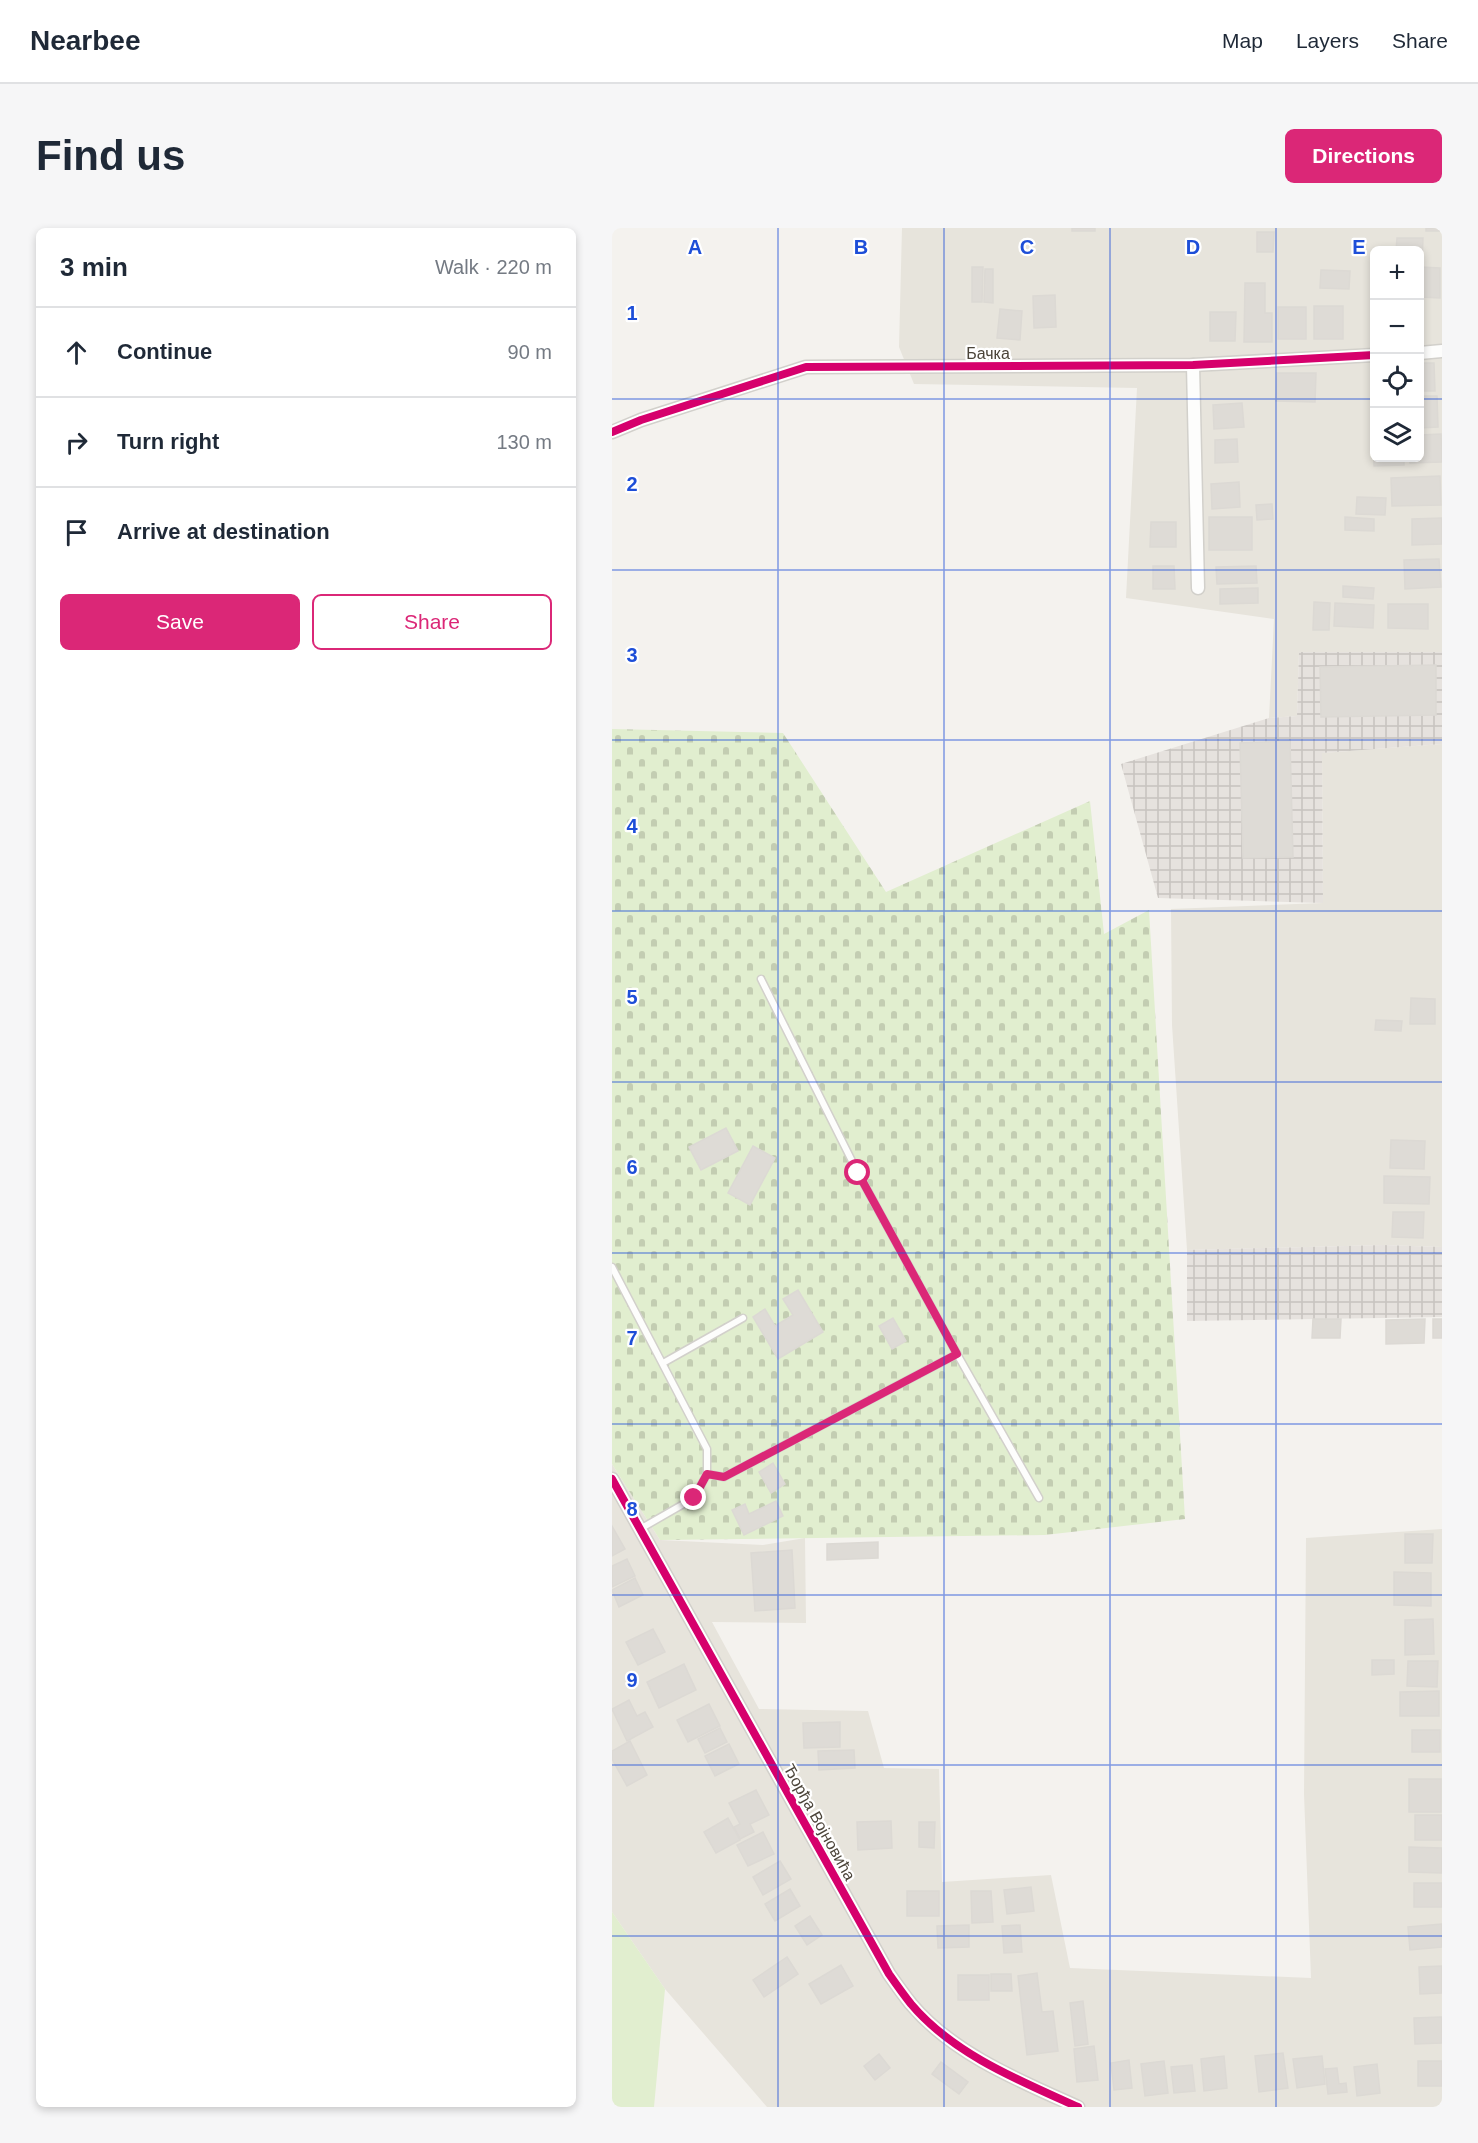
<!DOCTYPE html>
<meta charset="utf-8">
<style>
body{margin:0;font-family:Helvetica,sans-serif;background:#f6f6f7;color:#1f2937}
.controls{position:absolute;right:18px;top:18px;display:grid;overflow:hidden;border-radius:9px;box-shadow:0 3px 9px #0003}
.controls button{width:54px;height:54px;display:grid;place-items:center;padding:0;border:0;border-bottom:2px solid #e0e1e3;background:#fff;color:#1f2937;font:30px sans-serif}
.stop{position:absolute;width:18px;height:18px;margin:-14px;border:4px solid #db2777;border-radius:50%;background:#fff}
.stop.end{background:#db2777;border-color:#fff;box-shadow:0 2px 6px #0008}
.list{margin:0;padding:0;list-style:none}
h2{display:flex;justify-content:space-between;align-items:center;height:78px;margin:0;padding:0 24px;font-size:26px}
h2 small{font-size:20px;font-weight:400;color:#747a83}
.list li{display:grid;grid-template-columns:39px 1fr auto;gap:18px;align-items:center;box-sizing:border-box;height:90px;padding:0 24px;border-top:2px solid #e0e1e3}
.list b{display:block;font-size:22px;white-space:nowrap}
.list em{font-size:20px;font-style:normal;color:#747a83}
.actions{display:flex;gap:12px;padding:18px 24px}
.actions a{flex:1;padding:14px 0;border:2px solid #db2777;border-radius:9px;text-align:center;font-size:21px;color:#db2777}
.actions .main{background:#db2777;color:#fff}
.icon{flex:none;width:33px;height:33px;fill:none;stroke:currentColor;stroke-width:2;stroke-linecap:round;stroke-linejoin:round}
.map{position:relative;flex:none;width:830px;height:1879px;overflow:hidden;border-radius:9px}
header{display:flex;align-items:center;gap:36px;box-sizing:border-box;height:84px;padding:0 30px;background:#fff;border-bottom:2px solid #e0e1e3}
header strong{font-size:28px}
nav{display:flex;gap:33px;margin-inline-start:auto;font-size:21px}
.intro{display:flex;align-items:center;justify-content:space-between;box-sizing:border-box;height:144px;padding:0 36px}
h1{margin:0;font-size:42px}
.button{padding:15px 27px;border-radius:9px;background:#db2777;color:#fff;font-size:21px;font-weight:700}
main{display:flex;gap:36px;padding:0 36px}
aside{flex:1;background:#fff;border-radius:9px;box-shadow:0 3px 9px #0003}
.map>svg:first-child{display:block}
.residential{fill:#e7e4dc;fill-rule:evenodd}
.industrial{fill:url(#industrial-grid)}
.cemetery{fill:url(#cemetery-stones)}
.garden{fill:#e1eecf}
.building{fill:#dedbd6;stroke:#dcd9d4;stroke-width:1.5}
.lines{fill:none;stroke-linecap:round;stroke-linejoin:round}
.lane-casing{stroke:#d2d0cb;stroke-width:9}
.street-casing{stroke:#d2d0cb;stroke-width:15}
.lane{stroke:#fdfdfc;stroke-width:6}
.street{stroke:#fdfdfc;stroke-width:12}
.cycleway-casing{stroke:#fff;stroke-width:11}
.cycleway{stroke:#d6006c;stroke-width:8}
.route{stroke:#db2777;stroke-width:8}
.grid{fill:none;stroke:#1d4ed8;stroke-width:1.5;stroke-opacity:0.55}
.labels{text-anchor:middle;stroke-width:4.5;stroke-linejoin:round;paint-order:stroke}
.street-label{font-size:16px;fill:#4b4439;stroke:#fff}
.grid-label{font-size:20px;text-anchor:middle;font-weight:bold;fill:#1d4ed8;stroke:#fff;stroke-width:4.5;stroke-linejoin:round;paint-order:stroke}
</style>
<header>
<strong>Nearbee</strong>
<nav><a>Map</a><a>Layers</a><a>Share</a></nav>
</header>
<div class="intro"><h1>Find us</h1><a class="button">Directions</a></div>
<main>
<aside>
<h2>3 min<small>Walk · 220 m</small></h2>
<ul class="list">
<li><svg class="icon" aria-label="ahead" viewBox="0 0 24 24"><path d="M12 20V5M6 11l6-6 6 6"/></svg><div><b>Continue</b></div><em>90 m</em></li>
<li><svg class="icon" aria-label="right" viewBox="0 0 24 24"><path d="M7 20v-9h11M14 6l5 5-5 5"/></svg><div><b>Turn right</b></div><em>130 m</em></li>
<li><svg class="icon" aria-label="arrive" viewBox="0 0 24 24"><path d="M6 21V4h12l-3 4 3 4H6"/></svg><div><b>Arrive at destination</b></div></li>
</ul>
<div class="actions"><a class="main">Save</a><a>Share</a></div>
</aside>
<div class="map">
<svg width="830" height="1879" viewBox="0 0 830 1879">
<defs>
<pattern id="industrial-grid" width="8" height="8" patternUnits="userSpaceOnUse" patternTransform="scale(1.5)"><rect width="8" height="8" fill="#e6e2de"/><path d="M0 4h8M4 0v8" fill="none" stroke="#c7c3bf"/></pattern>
<pattern id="cemetery-stones" width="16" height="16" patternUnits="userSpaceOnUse" patternTransform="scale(1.5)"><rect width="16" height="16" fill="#e1eecf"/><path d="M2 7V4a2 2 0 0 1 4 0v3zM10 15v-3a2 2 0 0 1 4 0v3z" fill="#c3cdb2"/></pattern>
</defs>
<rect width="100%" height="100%" fill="#f4f2ee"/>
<!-- residential -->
<g class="residential">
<path d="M290 0H830V424H687L685 488 657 490 662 391 514 370 525 160 302 156 287 119ZM762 22H808V230H762Z"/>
<polygon points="830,516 830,1019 771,1017 575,1022 560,797 559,681 711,675 710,525"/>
<polygon points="0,1236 48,1312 151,1317 193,1310 194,1395 100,1394 147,1481 256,1483 272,1540 327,1541 330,1654 439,1647 458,1740 699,1750 692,1566 694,1310 830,1301 830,1879 155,1879 53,1761 0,1684"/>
</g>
<!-- industrial -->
<g class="industrial">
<polygon points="687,424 830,424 830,516 710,525 711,675 546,670 509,536 657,490 685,488"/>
<polygon points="771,1017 830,1019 830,1089 575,1093 575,1022"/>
</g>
<!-- cemetery -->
<polygon class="cemetery" points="0,501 171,505 274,664 478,573 492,706 537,682 573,1291 433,1307 48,1312 0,1236"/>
<!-- garden -->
<polygon class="garden" points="0,1684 53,1761 42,1879 0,1879"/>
<!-- building -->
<g class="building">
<rect x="460" y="0" width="23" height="3"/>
<rect x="814" y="0" width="16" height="3"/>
<polygon points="645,4 662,4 661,24 645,24"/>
<polygon points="785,10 811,10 810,36 808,36 808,22 784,22"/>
<polygon points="360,39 371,39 370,74 360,74"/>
<polygon points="808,39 828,40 828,70 808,69"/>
<polygon points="373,41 381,41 381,75 372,74"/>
<polygon points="709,42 738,43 737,61 708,60"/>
<polygon points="633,55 653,55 653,85 660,85 660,114 632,114"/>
<polygon points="443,67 444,99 422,100 421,68"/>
<rect x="702" y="78" width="29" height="33"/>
<rect x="666" y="79" width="28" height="32"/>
<polygon points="388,81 410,83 408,112 385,110"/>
<polygon points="598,84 624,84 623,113 598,113"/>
<polygon points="808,135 822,135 823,163 808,163"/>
<polygon points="665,145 704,145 703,174 664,173"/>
<polygon points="808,168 825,168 826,199 808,200"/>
<polygon points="630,175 632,199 602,201 601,177"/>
<polygon points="829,206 830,234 798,235 797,230 808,230 808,207"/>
<polygon points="761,209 762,209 762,230 792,230 792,237 762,238"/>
<polygon points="625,211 626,234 603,235 603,212"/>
<polygon points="828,248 829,277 780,278 779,250"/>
<polygon points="627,254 628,279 600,281 599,256"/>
<polygon points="745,269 774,270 773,287 744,286"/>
<polygon points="660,276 661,291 645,292 644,277"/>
<rect x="597" y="289" width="43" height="33"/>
<polygon points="733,289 762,291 762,303 733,302"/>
<polygon points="830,290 830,316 800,317 800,291"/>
<polygon points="539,294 564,294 564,319 538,319"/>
<polygon points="827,331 829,359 793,361 792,332"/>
<polygon points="541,338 562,338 563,361 541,361"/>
<polygon points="644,338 645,355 605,356 604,339"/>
<polygon points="731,358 762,360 761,371 731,369"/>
<polygon points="646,360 646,375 608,376 608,361"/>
<polygon points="702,374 718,375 717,402 701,402"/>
<polygon points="723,375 762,377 761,400 722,398"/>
<polygon points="776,376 816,376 816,401 776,400"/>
<polygon points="824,437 824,487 709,489 708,439"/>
<polygon points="678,513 681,629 631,630 628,515"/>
<polygon points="799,770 823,771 823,796 798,796"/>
<polygon points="764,792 790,793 789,803 763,802"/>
<polygon points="114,900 126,923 89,942 77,919"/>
<polygon points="779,912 813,913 812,941 778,940"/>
<polygon points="141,918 163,930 138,977 116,965"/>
<polygon points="772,948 818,949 817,976 772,975"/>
<polygon points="781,984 812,984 811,1010 780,1009"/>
<polygon points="186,1062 211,1104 166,1131 141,1089 153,1081 163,1098 181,1087 171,1071"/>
<polygon points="281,1090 294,1113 280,1121 267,1098"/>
<polygon points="701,1091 729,1091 728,1110 700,1110"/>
<polygon points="813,1091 812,1115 774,1116 774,1092"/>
<rect x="821" y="1091" width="9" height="19"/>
<polygon points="161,1235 173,1256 159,1265 147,1244"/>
<polygon points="164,1273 171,1288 132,1307 120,1282 133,1276 137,1286"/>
<polygon points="0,1298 13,1321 0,1328"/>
<polygon points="793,1306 821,1306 820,1335 793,1335"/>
<polygon points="266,1314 266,1330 215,1332 215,1316"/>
<polygon points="180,1322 183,1380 143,1383 139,1325"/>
<polygon points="15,1331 23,1348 0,1359 0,1338"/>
<polygon points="782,1344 819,1345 819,1378 782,1377"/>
<polygon points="23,1350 31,1367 7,1379 0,1362"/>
<polygon points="821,1391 822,1426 793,1427 793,1392"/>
<polygon points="41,1401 53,1424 26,1437 14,1414"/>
<polygon points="760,1432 782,1432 782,1446 760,1447"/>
<polygon points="796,1433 826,1433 825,1459 795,1458"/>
<polygon points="72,1436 84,1462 47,1480 35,1454"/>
<polygon points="827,1463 827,1488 788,1488 788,1464"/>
<polygon points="17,1472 25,1488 33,1484 41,1499 15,1513 0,1481"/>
<polygon points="97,1476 108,1498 76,1514 65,1492"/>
<polygon points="228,1494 228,1519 192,1520 191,1495"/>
<polygon points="108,1500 115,1514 93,1525 86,1511"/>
<rect x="800" y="1502" width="28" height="22"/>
<polygon points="18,1513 35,1547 15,1558 0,1531 0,1523"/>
<polygon points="117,1516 127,1536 103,1548 93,1528"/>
<polygon points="242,1522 243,1540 207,1542 206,1523"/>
<rect x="797" y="1551" width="32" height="33"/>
<polygon points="144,1562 157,1587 138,1596 142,1604 128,1611 122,1599 128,1596 117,1575"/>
<rect x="803" y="1587" width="27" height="25"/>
<polygon points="116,1590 128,1612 104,1625 92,1604"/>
<polygon points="279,1593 280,1620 246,1622 245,1594"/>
<polygon points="307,1594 323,1594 322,1620 307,1619"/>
<polygon points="151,1604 162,1626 136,1638 125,1617"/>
<polygon points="797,1619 830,1620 830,1645 797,1644"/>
<polygon points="168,1633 179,1651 151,1667 141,1649"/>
<rect x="802" y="1655" width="28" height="24"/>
<polygon points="419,1659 422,1683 395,1686 392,1662"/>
<polygon points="178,1661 188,1678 163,1693 153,1676"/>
<rect x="295" y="1663" width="32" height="25"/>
<polygon points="359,1663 379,1663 381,1694 360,1695"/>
<polygon points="198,1688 210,1707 195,1717 183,1698"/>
<polygon points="830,1696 830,1719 798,1722 796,1699"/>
<polygon points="357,1697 357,1719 326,1720 325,1698"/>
<polygon points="408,1697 410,1724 392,1725 390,1698"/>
<polygon points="175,1729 186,1746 152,1769 141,1752"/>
<polygon points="229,1737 241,1758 209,1776 197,1756"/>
<polygon points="830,1738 830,1765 808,1766 807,1739"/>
<polygon points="425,1745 430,1784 441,1783 446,1823 415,1827 406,1748"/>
<polygon points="379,1746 399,1746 400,1763 379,1763"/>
<rect x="346" y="1747" width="31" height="25"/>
<polygon points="471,1773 476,1816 463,1818 458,1775"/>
<polygon points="830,1789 830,1815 803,1816 802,1790"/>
<polygon points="482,1818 486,1852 465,1854 462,1821"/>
<polygon points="671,1825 676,1860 647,1864 643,1828"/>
<polygon points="267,1826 278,1840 263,1852 252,1838"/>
<polygon points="612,1828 615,1860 592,1863 589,1831"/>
<polygon points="710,1828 713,1856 685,1860 681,1831"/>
<polygon points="517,1832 520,1860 502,1862 499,1835"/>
<polygon points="552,1833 556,1865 533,1868 529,1836"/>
<rect x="806" y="1833" width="24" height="25"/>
<polygon points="329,1834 356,1854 347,1866 320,1846"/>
<polygon points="765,1836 768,1865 745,1868 742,1839"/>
<polygon points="580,1837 583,1863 562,1865 559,1839"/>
<polygon points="725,1840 727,1856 734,1855 735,1864 716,1866 713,1841"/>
</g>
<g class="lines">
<!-- lane casing -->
<g class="lane-casing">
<g id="lane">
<polyline points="0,1039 95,1221 95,1246 82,1270 28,1301"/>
<polyline points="345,1126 427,1270"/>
<polyline points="51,1135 131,1090"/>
<polyline points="95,1246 112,1249 345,1126 246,945 149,751"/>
</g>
</g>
<!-- street casing -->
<g class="street-casing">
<g id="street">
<polyline points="808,125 830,123"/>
<polyline points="581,137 586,360"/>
<polyline points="0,204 29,192 194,139 581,137 762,127"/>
<path d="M0 1251 277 1746C284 1756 291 1766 299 1776 341 1826 408 1853 466 1879"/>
</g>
</g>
<!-- lane -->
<use href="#lane" class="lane"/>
<!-- street -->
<use href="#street" class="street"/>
<!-- cycleway casing -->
<g class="cycleway-casing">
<g id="cycleway">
<polyline points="0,204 29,192 194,139 581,137 762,127"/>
<path d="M0 1251 277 1746C284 1756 291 1766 299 1776 341 1826 408 1853 466 1879"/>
</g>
</g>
<!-- cycleway -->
<use href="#cycleway" class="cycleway"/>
</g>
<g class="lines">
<!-- route -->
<polyline class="route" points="82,1270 95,1246 112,1249 345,1126 246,945"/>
</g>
<!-- grid -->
<path class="grid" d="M166 0V1879M332 0V1879M498 0V1879M664 0V1879M0 171H762M808 171H830M0 342H830M0 512H830M0 683H830M0 854H830M0 1025H830M0 1196H830M0 1367H830M0 1537H830M0 1708H830"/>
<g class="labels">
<!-- street labels -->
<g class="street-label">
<text x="376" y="131">Бачка</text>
<text transform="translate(208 1594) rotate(61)" y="6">Ђорђа Војновића</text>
</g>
</g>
<g class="grid-label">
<text x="83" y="26">A</text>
<text x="249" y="26">B</text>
<text x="415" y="26">C</text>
<text x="581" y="26">D</text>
<text x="747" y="26">E</text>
<text x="20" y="92">1</text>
<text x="20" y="263">2</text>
<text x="20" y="434">3</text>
<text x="20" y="605">4</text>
<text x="20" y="776">5</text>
<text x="20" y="946">6</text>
<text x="20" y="1117">7</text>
<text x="20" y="1288">8</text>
<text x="20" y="1459">9</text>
</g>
</svg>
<div class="controls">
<button>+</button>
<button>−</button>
<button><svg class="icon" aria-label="locate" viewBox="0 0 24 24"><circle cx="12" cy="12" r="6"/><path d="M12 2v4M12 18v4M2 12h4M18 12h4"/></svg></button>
<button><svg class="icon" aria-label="layers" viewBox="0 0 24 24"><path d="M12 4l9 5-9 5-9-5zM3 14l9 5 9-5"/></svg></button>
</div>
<div class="stop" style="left:246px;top:945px"></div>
<div class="stop end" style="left:82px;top:1270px"></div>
</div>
</main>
